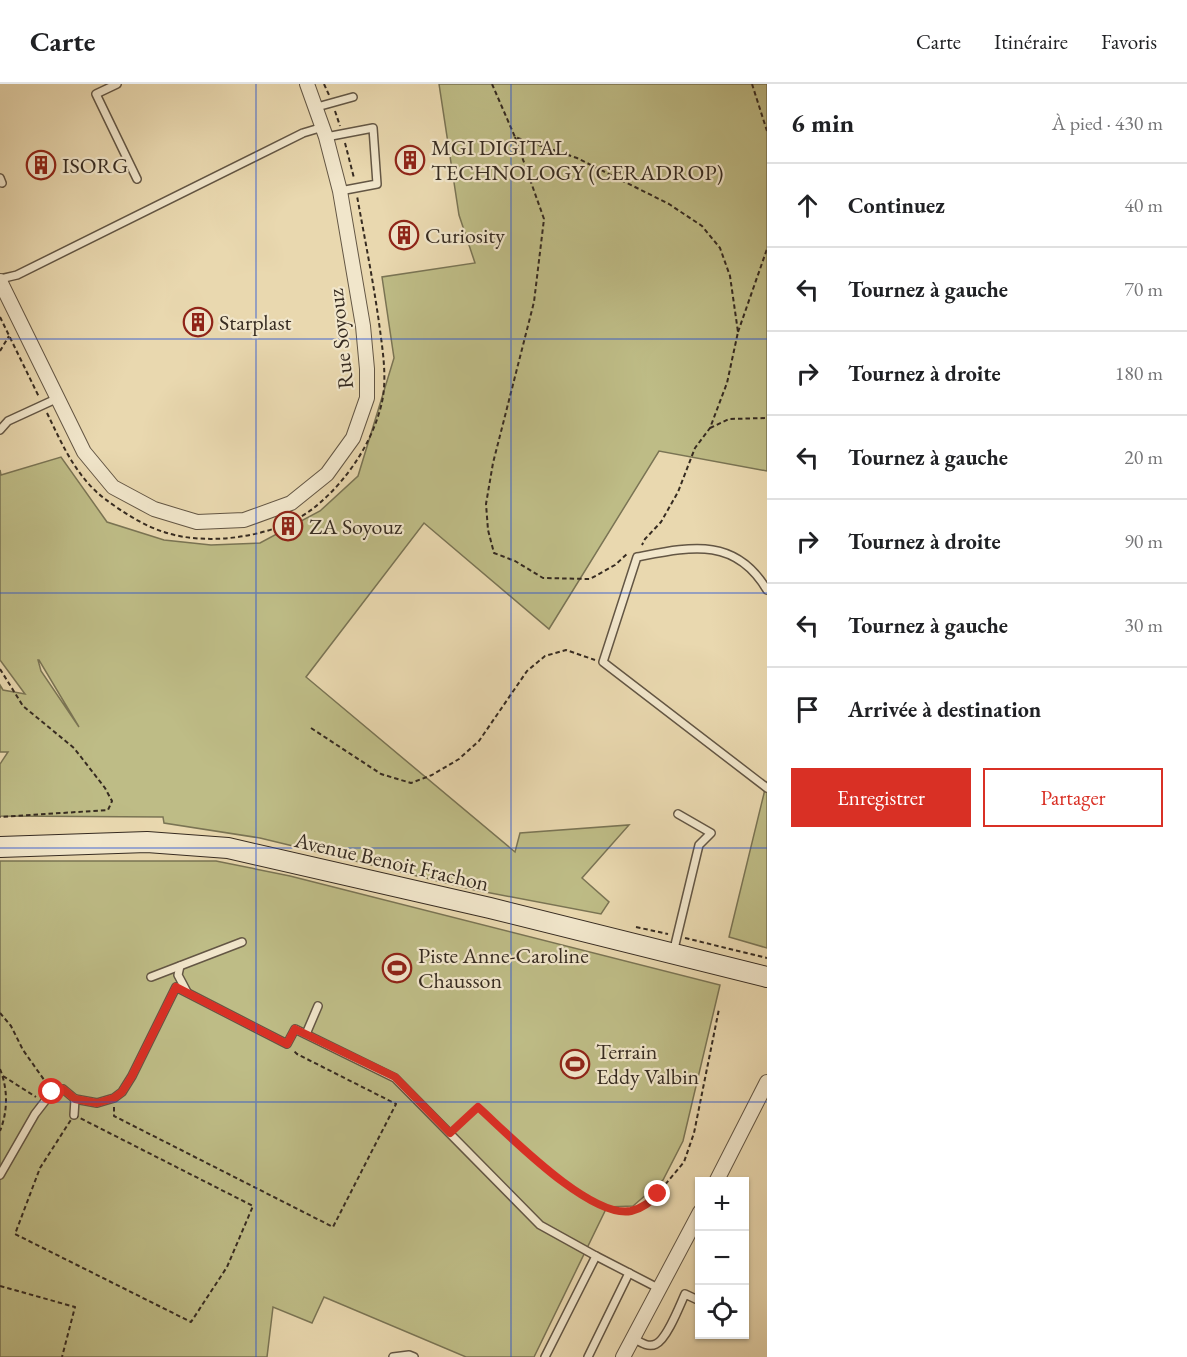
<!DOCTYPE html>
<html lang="fr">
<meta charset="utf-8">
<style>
body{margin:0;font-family:"EB Garamond",serif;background:#f2f2f2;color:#202124}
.controls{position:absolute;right:18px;bottom:18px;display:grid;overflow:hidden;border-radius:0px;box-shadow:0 2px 4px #0004}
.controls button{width:54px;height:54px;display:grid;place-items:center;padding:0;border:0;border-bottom:2px solid #e0e0e0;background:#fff;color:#202124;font:30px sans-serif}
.stop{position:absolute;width:18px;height:18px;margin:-14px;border:4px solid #d93025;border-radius:50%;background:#fff}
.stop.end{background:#d93025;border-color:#fff;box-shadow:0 2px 6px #0008}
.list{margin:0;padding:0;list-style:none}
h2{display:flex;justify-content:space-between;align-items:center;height:78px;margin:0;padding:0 24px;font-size:26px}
h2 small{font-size:20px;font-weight:400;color:#757577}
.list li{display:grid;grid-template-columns:39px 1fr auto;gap:18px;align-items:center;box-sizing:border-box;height:84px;padding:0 24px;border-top:2px solid #e0e0e0}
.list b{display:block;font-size:22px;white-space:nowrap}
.list em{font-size:20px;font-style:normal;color:#757577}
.actions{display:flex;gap:12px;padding:18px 24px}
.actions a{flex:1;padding:14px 0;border:2px solid #d93025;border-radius:0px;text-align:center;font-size:21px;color:#d93025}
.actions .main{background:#d93025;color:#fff}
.icon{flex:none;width:33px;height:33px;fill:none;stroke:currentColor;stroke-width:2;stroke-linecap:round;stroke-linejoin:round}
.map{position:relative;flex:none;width:767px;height:1273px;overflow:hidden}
header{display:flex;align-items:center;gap:36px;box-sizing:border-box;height:84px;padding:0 30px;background:#fff;border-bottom:2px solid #e0e0e0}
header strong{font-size:28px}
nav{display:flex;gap:33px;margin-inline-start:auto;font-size:21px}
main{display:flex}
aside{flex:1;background:#fff}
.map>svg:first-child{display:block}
.green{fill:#bebc86;stroke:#7a7454;stroke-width:1.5;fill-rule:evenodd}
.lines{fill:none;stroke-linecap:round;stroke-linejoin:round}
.service-casing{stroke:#635644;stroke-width:10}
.minor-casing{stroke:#635644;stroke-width:16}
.secondary-casing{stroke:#362b21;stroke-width:22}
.path{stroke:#362b21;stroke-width:2;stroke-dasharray:4.5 3;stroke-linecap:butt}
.service{stroke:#f1e6cb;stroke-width:7}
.minor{stroke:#f1e6cb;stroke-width:14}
.secondary{stroke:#f1e6cb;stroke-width:20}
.route{stroke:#d93025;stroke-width:8}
.grid{fill:none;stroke:#1d4ed8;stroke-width:1.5;stroke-opacity:0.55}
.labels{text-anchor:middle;stroke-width:4.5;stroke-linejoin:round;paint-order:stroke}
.poi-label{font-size:22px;fill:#362b21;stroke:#f1e6cb;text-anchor:start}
.street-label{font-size:22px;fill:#362b21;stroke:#f1e6cb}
</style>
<header>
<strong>Carte</strong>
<nav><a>Carte</a><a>Itinéraire</a><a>Favoris</a></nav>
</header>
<main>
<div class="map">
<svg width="767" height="1273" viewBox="0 0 767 1273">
<rect width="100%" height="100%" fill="#e9d8af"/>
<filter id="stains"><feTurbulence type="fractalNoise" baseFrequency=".00333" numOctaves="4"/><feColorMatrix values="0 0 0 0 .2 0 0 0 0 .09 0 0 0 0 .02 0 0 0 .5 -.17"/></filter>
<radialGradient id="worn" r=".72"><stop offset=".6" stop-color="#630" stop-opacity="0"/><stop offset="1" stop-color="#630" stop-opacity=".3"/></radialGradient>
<!-- green -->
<g class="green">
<path d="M439 0H767V387L659 367 549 545 424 439 306 593 515 768 520 749 629 741 582 794 609 818 601 830 475 806 260 754 164 739 163 733 0 732V680L8 668H0V601L3 606 25 610 0 576V386L1 391 61 373 107 438 164 456 211 461 260 459 320 427 358 392 394 274 382 193 475 179 459 131ZM38 576H39L79 643 41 587Z"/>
<polygon points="767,697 767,864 729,853"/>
<polygon points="0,777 216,777 290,792 720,901 683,1057 663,1096 633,1122 607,1123 534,1273 466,1273 324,1213 312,1239 273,1223 267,1273 0,1273"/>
</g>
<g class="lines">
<!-- service casing -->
<g class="service-casing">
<g id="service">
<polyline points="117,0 96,10 137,95"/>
<polyline points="317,23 353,13"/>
<polyline points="326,53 373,44 377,100 340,107"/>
<polyline points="0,94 2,99"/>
<polyline points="0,195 17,191 303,49 323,43"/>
<polyline points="0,346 8,337 58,314"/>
<path d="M767 506C735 452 690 463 637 473L603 578 767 704"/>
<polyline points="673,869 699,761 711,749 678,730"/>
<polyline points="180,882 178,891 187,908"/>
<polyline points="151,893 242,858"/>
<polyline points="306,950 318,922"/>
<polyline points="74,1031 75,1015"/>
<polyline points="0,1091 35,1030 52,1008 63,1005 75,1015 97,1019 114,1014 122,1008 132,992 176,903 287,960 295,945 395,994 540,1141 596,1172"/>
<path d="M633 1254C640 1258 648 1264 656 1260 667 1255 680 1221 685 1210L700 1217"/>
<polyline points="393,1273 409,1271 414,1273"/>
<polyline points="545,1273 596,1172 658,1204"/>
<polyline points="588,1273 629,1189"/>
</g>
</g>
<!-- minor casing -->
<g class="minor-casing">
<g id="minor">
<polyline points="0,197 84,368 113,403 154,425 197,438 244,436 291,419 327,390 353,354 367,314 367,285 363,242 340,107 326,53 307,0"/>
<polyline points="716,1098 767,998"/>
<polyline points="623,1273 700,1128"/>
</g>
</g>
<!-- secondary casing -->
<g class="secondary-casing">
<polyline id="secondary" points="0,763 147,758 228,764 490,824 767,893"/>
</g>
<!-- path -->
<g class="path">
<polyline points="324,0 329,11"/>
<polyline points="492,0 515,53 577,74 669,120 702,142 720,164 730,192 738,248 727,299 710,344 695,364 678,408 661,438 645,455 642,461"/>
<polyline points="752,0 767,47"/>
<polyline points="335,27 340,42"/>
<polyline points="515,53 544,135 534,218 493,379 486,420 488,446 494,469 515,477 543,494 590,495 615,481 627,470"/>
<polyline points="345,59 354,94"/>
<polyline points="0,233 39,313"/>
<polyline points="738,248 767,165"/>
<polyline points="0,267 9,252"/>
<path d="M47 329C62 360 76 393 105 415 121 427 144 442 164 448 208 463 278 453 315 423 347 397 373 358 382 318 387 294 383 269 380 246 374 201 365 156 357 112"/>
<polyline points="710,344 729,335 767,334"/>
<polyline points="0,585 23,622 74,664 105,704 112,717 108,726 0,733"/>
<polyline points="311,644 381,690 411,699 432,691 459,675 479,657 527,587 545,572 566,566 595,576"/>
<polyline points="636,843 668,850"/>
<polyline points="685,854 767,874"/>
<polyline points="0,929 11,942 23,966 47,1000"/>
<path d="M0 985C8 1005 8 1027 0 1047"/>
<polyline points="3,992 36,1013"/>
<polyline points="114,1023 114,1032 333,1143 396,1020 297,970 293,966"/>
<polygon points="74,1031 253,1122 227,1183 191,1238 15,1150 40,1084"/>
<polyline points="457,1043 478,1023 574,1107 607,1123 629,1127 648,1121 684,1078 694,1049 719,925"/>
<polyline points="0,1202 75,1223 62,1273"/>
</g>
<!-- service -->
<use href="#service" class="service"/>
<!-- minor -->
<use href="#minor" class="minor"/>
<!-- secondary -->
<use href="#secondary" class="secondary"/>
</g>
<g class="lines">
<!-- route -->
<path class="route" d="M52 1008 63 1005 75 1015 97 1019 114 1014 122 1008 132 992 176 903 287 960 295 945 395 993 450 1049 478 1023C508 1050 590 1135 631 1127 643 1124 650 1118 658 1110"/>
</g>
<!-- grid -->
<path class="grid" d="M256 0V1273M511 0V1273M0 255H767M0 509H767M0 764H767M0 1018H767"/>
<!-- icons -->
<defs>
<g id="building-ring" transform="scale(1.5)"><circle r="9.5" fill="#f1e6cb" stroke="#8f2418" stroke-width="1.5"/><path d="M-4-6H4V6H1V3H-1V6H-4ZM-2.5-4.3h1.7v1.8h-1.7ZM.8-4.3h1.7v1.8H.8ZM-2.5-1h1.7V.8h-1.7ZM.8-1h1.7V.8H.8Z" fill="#8f2418"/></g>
<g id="stadium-ring" transform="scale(1.5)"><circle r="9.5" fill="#f1e6cb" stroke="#8f2418" stroke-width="1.5"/><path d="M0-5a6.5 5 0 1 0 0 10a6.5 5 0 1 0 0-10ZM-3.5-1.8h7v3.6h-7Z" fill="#8f2418"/></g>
</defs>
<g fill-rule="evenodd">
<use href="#building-ring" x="410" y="76"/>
<use href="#building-ring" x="41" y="81"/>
<use href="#building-ring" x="404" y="151"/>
<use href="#building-ring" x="198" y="238"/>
<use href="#building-ring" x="288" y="442"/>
<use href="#stadium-ring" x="397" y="884"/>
<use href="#stadium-ring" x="575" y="980"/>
</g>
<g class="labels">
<!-- poi labels -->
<g class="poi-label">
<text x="431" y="71">MGI DIGITAL<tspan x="431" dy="25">TECHNOLOGY (CERADROP)</tspan></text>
<text x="62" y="89">ISORG</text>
<text x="425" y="159">Curiosity</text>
<text x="219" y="246">Starplast</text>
<text x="309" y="450">ZA Soyouz</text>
<text x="418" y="879">Piste Anne-Caroline<tspan x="418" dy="25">Chausson</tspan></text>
<text x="596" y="975">Terrain<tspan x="596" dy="25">Eddy Valbin</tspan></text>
</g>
<!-- street labels -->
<g class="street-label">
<text transform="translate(340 255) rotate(-96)" y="8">Rue Soyouz</text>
<text transform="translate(392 777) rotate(13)" y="8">Avenue Benoit Frachon</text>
</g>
</g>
<rect width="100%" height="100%" filter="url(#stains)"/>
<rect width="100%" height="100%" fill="url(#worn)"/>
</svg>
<div class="controls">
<button>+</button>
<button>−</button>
<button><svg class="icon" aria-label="locate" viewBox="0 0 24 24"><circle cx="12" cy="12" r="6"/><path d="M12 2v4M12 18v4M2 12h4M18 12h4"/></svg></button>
</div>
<div class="stop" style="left:52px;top:1008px"></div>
<div class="stop end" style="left:658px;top:1110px"></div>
</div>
<aside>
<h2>6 min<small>À pied · 430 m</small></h2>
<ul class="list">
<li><svg class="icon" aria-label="ahead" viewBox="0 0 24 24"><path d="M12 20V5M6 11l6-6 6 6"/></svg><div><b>Continuez</b></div><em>40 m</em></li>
<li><svg class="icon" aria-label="left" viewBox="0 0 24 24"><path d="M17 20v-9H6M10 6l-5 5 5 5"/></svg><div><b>Tournez à gauche</b></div><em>70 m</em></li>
<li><svg class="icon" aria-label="right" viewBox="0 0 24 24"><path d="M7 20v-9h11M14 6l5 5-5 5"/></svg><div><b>Tournez à droite</b></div><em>180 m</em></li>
<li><svg class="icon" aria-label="left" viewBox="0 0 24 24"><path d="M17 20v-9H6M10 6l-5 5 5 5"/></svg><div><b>Tournez à gauche</b></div><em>20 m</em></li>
<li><svg class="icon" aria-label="right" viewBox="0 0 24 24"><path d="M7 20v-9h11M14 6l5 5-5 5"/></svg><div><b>Tournez à droite</b></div><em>90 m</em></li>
<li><svg class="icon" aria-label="left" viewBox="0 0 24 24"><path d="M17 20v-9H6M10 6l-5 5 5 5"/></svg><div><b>Tournez à gauche</b></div><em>30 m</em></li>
<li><svg class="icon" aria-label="arrive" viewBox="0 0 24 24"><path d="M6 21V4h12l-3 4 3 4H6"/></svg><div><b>Arrivée à destination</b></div></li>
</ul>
<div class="actions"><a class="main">Enregistrer</a><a>Partager</a></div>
</aside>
</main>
